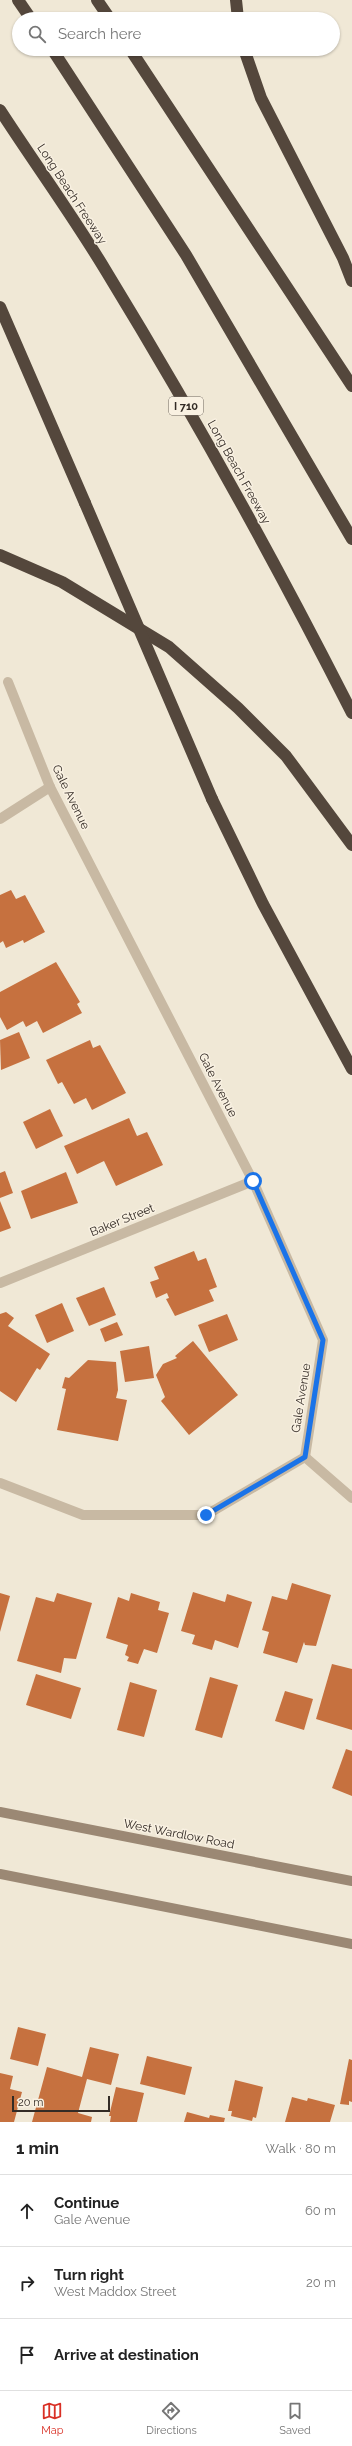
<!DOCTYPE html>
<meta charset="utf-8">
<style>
body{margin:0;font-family:Raleway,sans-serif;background:#f2f2f2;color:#222}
.scale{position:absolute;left:12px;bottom:10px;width:98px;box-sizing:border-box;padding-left:4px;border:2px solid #332b25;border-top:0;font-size:11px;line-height:14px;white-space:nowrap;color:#332b25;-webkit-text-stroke:3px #f9f1e2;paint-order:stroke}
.stop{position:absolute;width:12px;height:12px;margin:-9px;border:3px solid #1a73e8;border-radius:50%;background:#fff}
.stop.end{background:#1a73e8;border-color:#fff;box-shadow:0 1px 4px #0008}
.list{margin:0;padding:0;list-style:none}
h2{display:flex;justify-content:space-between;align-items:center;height:52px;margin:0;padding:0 16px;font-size:17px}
h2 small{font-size:13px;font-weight:400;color:#767676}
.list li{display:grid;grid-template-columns:26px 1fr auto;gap:12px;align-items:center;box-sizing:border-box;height:72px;padding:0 16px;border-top:1px solid #e0e0e0}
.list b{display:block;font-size:15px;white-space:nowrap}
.list p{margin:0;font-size:13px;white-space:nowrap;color:#767676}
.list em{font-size:13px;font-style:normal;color:#767676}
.icon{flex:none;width:22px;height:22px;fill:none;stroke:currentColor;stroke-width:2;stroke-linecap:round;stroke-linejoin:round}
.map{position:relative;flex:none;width:352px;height:2122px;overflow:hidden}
.search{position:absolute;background:#fff;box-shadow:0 1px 3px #0004;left:12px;right:12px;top:12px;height:44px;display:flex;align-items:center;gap:10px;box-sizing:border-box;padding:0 14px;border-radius:22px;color:#767676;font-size:15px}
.sheet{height:268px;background:#fff}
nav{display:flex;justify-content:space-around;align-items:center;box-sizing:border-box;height:56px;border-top:1px solid #e0e0e0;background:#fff;font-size:11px;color:#767676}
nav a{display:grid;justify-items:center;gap:2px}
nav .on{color:#d93025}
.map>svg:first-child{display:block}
.building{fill:#c6713f}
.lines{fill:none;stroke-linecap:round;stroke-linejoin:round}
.minor{stroke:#c8b9a3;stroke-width:10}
.secondary{stroke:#9b8874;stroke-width:10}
.motorway{stroke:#54473c;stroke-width:12}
.motorway-bridge{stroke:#54473c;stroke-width:12}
.route{stroke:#1a73e8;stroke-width:5}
.labels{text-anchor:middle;stroke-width:3;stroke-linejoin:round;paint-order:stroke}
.shield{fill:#f9f1e2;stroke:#6e665e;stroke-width:1}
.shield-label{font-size:11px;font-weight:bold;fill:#332b25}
.street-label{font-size:12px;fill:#332b25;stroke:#f9f1e2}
</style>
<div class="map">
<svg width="352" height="2122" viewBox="0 0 352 2122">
<rect width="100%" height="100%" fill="#f0e8d6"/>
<!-- building -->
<g class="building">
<polygon points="11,890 16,899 25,895 45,932 24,943 23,940 6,948 3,941 0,943 0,895"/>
<polygon points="56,962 80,1002 77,1004 82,1013 43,1033 37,1021 26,1027 23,1021 7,1030 0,1017 0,992"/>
<polygon points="19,1032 30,1058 1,1070 0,1040"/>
<polygon points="90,1040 93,1048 100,1045 126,1093 92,1110 86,1098 74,1104 62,1082 58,1084 46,1060"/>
<polygon points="50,1109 63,1136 36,1149 23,1122"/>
<polygon points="129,1118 137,1136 147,1132 163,1165 116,1186 104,1161 77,1174 64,1146"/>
<polygon points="5,1171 13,1193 0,1198 0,1173"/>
<polygon points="66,1172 78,1203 31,1219 21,1191"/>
<polygon points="0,1201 11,1228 0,1232"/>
<polygon points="194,1251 198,1261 206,1258 217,1287 209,1290 214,1301 175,1316 166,1299 169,1298 167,1293 156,1298 150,1282 159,1279 154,1267"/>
<polygon points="104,1287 116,1315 89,1326 76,1298"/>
<polygon points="62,1303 74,1331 47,1343 35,1315"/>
<polygon points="6,1312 14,1318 8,1326 50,1354 40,1370 37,1368 16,1402 0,1391 0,1314"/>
<polygon points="227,1314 238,1340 209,1352 198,1325"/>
<polygon points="117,1322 123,1335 105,1342 100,1329"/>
<polygon points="193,1341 238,1395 189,1435 161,1401 165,1397 156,1375 163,1364 177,1358 175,1356"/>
<polygon points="149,1346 154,1378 125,1382 120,1351"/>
<polygon points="88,1360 116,1362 118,1390 116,1398 127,1400 118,1441 57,1430 66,1389 62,1388 65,1377 69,1378"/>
<polygon points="292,1583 331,1595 316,1646 305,1645 304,1642 297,1663 263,1653 269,1632 262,1630 272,1596 287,1600"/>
<polygon points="193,1592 225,1602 227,1594 252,1602 238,1648 215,1640 212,1650 192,1644 195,1635 181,1631"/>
<polygon points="0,1593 10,1596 0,1632"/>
<polygon points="57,1593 92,1603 76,1659 64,1658 61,1673 17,1661 36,1597 54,1602"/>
<polygon points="131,1593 160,1602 158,1610 169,1613 157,1653 144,1649 138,1664 127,1661 129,1657 125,1655 128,1645 106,1638 118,1597 129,1601"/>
<polygon points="332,1664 352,1669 352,1730 316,1719"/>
<polygon points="36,1674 81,1688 71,1719 26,1705"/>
<polygon points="210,1677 238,1685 222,1738 195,1730"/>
<polygon points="130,1682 157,1690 144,1737 117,1730"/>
<polygon points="285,1691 313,1699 304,1730 275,1721"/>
<polygon points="346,1749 352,1751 352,1796 332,1788"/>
<polygon points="18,2027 46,2034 38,2066 10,2059"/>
<polygon points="90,2047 119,2054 111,2085 87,2079 78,2113 92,2117 91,2122 32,2122 47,2067 82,2077"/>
<polygon points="147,2056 192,2067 185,2095 140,2084"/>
<polygon points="349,2059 352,2060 352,2102 349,2101 349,2105 340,2104"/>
<polygon points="0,2073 13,2076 10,2089 22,2092 14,2122 0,2122"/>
<polygon points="235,2080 263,2087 256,2118 253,2117 252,2121 231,2116 232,2111 228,2111"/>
<polygon points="116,2087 144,2093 137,2122 110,2122 111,2116 109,2116"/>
<polygon points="292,2097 307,2101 308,2098 335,2105 330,2122 285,2122"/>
<polygon points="187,2112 209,2118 210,2115 225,2118 224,2122 184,2122"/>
</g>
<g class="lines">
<!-- minor -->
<g class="minor">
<polyline points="8,682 50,787 253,1181 323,1340 305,1457"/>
<polyline points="0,819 50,787"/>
<polyline points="0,1283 253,1181"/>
<polyline points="305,1457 352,1498"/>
<polyline points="0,1483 83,1515 206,1515 305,1457"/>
</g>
<!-- secondary -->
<g class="secondary">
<polyline points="0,1812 352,1881"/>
<polyline points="0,1874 352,1944"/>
</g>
<!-- motorway -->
<g class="motorway">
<polyline points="18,0 31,19"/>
<polyline points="97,0 110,19"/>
<polyline points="236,0 238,19"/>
<polyline points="52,49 186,255 352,539"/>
<polyline points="130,49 352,386"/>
<polyline points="244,49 261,98 343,258 352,281"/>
<path d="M0 110C35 164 73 216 106 271 194 415 276 563 352 713"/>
<polyline points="0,307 85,503"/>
<polyline points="0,555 62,582 169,647 238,708 286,756 352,845"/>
<polyline points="212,799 263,904 352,1069"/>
</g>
<!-- motorway-bridge -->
<polyline class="motorway-bridge" points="85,503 212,799"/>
</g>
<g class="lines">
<!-- route -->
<polyline class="route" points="206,1515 305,1457 323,1340 253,1181"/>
</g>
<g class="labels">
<!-- shield labels -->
<rect class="shield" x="169" y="397" width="34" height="18" rx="3"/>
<g class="shield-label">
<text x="186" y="410">I 710</text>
</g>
<!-- street labels -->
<g class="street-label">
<text transform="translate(72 194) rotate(57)" y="4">Long Beach Freeway</text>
<text transform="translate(239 472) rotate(61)" y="4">Long Beach Freeway</text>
<text transform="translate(71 797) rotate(64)" y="4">Gale Avenue</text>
<text transform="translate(218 1085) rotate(63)" y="4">Gale Avenue</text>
<text transform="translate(122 1220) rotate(-22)" y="4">Baker Street</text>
<text transform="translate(301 1398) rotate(-81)" y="4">Gale Avenue</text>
<text transform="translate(179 1834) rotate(11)" y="4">West Wardlow Road</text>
</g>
</g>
</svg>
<div class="scale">20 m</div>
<div class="stop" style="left:253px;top:1181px"></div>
<div class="stop end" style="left:206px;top:1515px"></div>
<div class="search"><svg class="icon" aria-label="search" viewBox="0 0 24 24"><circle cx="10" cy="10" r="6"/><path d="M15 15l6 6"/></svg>Search here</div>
</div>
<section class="sheet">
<h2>1 min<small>Walk · 80 m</small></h2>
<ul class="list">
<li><svg class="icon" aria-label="ahead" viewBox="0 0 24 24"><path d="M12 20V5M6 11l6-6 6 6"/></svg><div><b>Continue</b><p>Gale Avenue</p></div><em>60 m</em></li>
<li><svg class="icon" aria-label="right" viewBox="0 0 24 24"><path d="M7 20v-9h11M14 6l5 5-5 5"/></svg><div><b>Turn right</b><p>West Maddox Street</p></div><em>20 m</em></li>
<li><svg class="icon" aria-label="arrive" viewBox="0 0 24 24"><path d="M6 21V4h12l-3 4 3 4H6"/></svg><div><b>Arrive at destination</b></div></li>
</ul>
</section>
<nav>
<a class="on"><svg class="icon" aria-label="map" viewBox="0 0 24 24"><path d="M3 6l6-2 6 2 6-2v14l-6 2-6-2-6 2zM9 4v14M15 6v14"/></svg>Map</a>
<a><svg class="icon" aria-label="directions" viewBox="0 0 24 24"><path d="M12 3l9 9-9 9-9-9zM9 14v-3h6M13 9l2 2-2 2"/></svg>Directions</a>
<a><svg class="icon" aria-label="saved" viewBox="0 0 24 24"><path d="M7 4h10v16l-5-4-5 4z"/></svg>Saved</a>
</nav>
